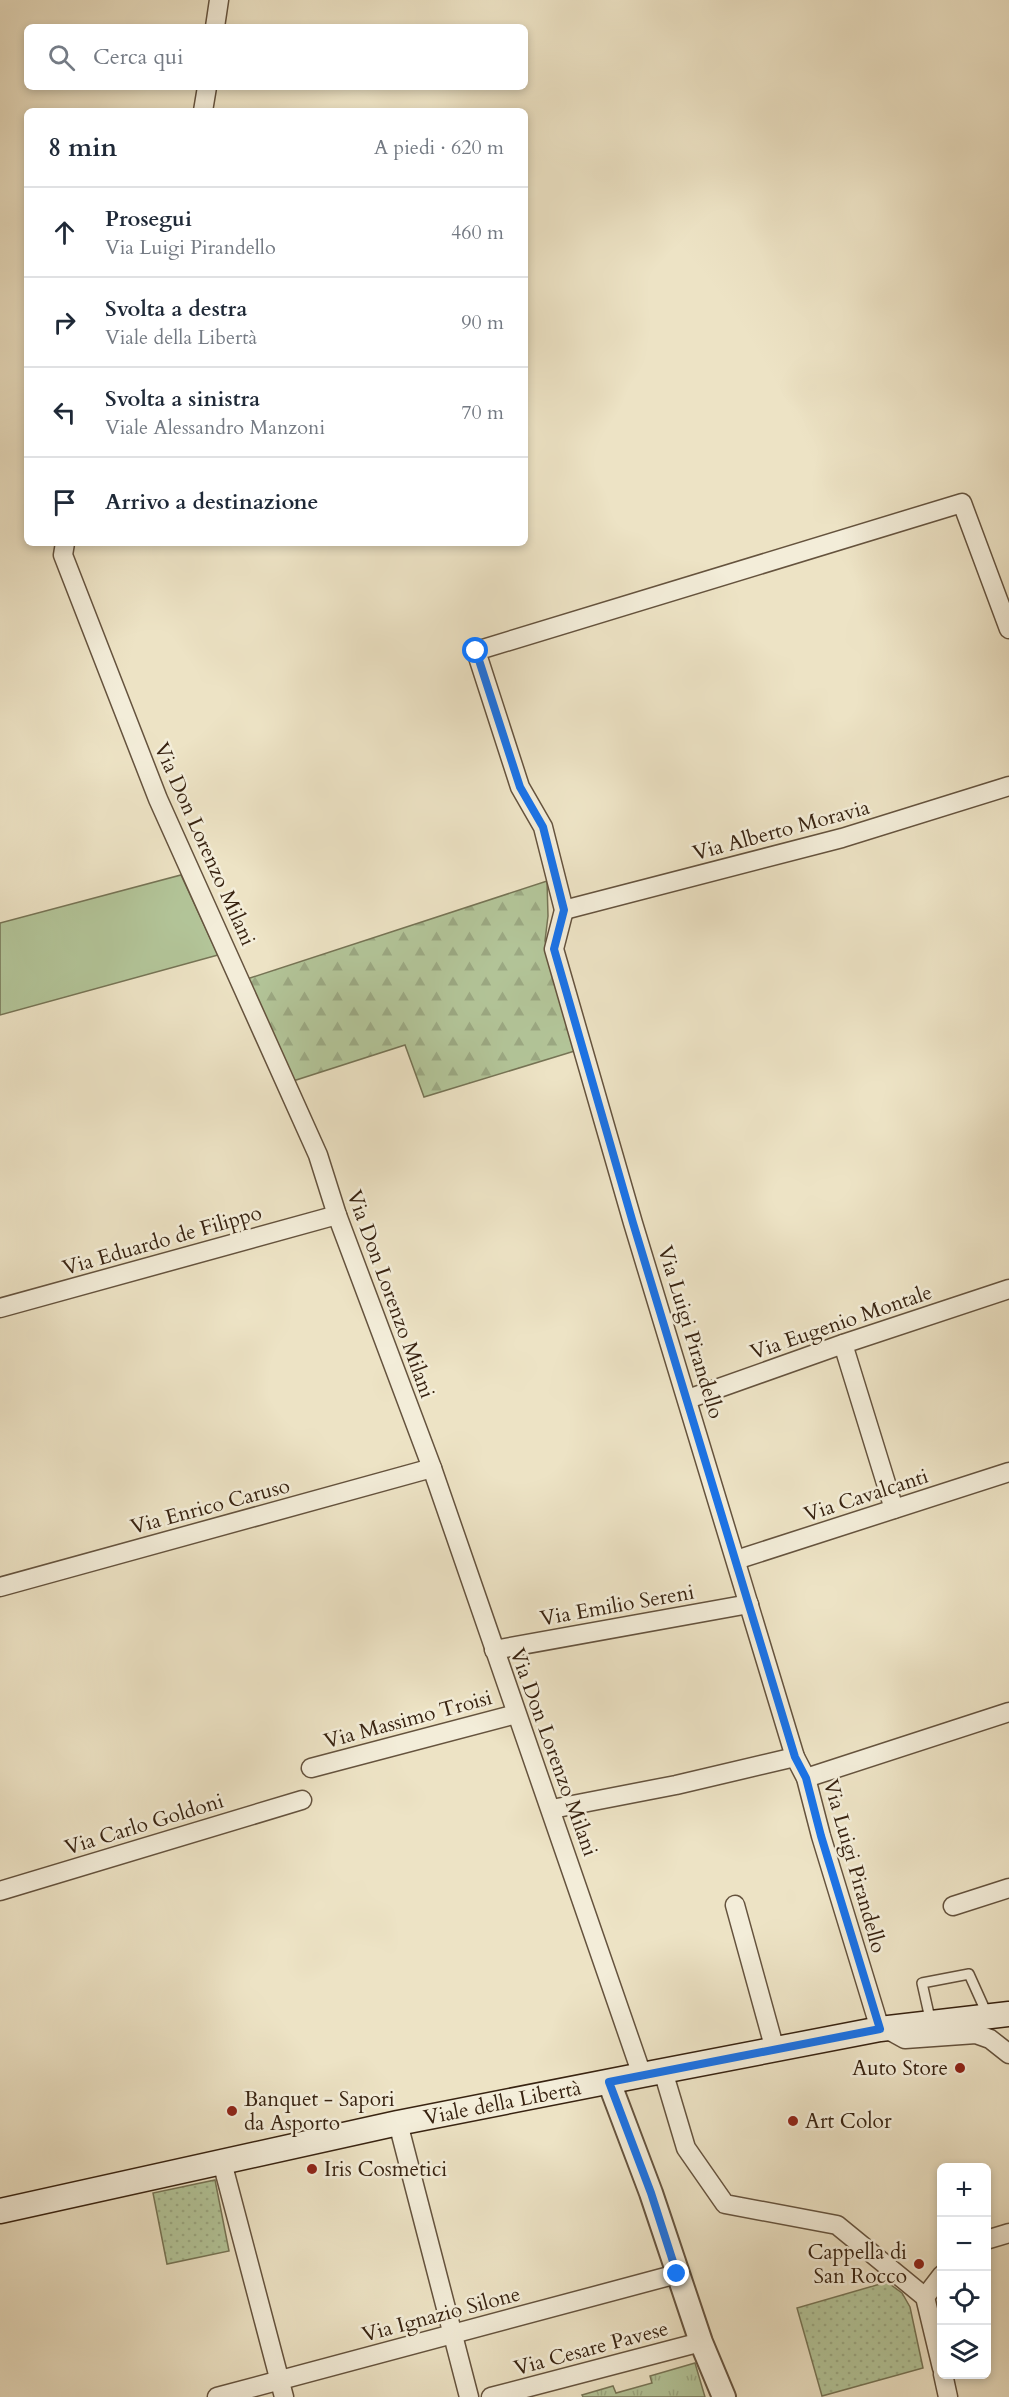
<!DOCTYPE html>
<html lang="it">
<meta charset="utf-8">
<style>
body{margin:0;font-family:Cardo,serif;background:#f6f6f7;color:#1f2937}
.controls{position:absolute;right:18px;bottom:18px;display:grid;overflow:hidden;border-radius:9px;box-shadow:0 3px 9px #0003}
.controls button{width:54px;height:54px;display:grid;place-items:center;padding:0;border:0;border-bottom:2px solid #e0e1e3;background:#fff;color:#1f2937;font:30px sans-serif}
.stop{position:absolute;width:18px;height:18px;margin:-14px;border:4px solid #1a73e8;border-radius:50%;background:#fff}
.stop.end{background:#1a73e8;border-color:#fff;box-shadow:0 2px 6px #0008}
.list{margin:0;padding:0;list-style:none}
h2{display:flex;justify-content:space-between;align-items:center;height:78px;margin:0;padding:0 24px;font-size:26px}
h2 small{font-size:20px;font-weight:400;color:#747a83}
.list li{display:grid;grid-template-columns:39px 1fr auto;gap:18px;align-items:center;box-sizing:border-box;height:90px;padding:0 24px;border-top:2px solid #e0e1e3}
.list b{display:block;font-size:22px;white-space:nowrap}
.list p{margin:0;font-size:20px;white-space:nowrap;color:#747a83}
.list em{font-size:20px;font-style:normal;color:#747a83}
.icon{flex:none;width:33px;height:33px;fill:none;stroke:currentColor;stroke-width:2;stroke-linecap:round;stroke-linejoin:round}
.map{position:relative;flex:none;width:1009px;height:2397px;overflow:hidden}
.search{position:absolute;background:#fff;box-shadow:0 3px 9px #0003;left:24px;top:24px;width:504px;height:66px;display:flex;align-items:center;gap:15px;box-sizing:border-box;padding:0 21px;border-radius:9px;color:#747a83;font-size:22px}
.panel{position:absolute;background:#fff;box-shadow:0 3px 9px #0003;left:24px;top:108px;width:504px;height:438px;border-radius:9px}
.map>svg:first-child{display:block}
.grass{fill:url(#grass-tufts);stroke:#767455;stroke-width:1.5}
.forest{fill:url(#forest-firs);stroke:#767455;stroke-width:1.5}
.park{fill:url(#park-dots);stroke:#767455;stroke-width:1.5}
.pitch{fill:#b3c599;stroke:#767455;stroke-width:1.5}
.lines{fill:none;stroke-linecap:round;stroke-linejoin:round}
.service-casing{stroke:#65533e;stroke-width:12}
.minor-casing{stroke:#65533e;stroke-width:21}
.tertiary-casing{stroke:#65533e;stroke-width:26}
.secondary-casing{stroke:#382311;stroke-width:27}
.service{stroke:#f3edd9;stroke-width:9}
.minor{stroke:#f3edd9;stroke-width:18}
.tertiary{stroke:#f3edd9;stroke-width:22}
.secondary{stroke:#f3edd9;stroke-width:24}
.route{stroke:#1a73e8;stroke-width:8}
.poi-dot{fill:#8f2418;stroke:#f3edd9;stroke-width:2}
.labels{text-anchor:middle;stroke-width:5;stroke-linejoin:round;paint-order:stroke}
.street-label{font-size:21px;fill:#382311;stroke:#f3edd9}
.poi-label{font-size:21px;fill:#382311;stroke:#f3edd9;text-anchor:start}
</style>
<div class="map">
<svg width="1009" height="2397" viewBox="0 0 1009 2397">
<defs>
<pattern id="grass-tufts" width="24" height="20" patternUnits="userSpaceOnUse" patternTransform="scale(1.5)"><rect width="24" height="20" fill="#b3c599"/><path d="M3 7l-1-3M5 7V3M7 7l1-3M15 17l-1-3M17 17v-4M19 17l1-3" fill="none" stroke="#9ba983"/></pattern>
<pattern id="forest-firs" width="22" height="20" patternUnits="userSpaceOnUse" patternTransform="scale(1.5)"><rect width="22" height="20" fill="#b3c599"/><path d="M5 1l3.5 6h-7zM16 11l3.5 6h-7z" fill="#9ba983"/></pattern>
<pattern id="park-dots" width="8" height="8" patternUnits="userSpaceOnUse" patternTransform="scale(1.5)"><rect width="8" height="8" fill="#b3c599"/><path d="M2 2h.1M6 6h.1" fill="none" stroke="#9ba983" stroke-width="1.8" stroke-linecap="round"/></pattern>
</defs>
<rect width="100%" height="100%" fill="#ede3c5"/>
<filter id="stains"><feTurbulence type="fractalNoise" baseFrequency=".00333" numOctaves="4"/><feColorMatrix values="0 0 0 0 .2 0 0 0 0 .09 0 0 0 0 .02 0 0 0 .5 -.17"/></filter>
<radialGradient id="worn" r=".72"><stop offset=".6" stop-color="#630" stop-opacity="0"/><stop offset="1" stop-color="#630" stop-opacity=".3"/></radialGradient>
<!-- grass -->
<polygon class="grass" points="695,2363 705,2397 583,2397 582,2395 613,2386 616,2393 652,2383 650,2376"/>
<!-- forest -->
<polygon class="forest" points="547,881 548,916 545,941 578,1050 424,1097 405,1045 293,1081 247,979"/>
<!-- park -->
<g class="park">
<polygon points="215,2180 229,2251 167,2264 153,2193"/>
<polygon points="887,2282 902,2293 910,2307 923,2368 822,2396 797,2308"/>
</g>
<!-- pitch -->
<polygon class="pitch" points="181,875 218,955 0,1015 0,923"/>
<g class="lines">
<!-- service casing -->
<g class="service-casing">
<polyline id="service" points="931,2023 922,1983 969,1974 987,2014"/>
</g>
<!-- minor casing -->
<g class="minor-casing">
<g id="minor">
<polyline points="215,27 219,0"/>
<polyline points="203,111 207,87"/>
<polyline points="65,543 63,555 158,799 318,1155 337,1215 432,1468 642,2075"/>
<polyline points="564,910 842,838 1009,786"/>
<polyline points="0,1308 337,1215"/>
<polyline points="843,1344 894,1509"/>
<polyline points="688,1399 843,1344 1009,1289"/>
<polyline points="736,1560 1009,1472"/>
<polyline points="0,1587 432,1468"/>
<polyline points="494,1650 749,1604"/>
<polyline points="311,1768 516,1714"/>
<polyline points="806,1778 1009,1712"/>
<polyline points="552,1809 676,1785 795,1757"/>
<polyline points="0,1891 302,1800"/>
<polyline points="735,1905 775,2050"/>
<polyline points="953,1906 1009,1888"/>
<polyline points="885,2028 905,2039 976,2034 990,2039 1009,2054"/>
<polyline points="880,2029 821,1836 806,1778 795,1757 633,1223 554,949 564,910 543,827 520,787 476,651 962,503 1009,629"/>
<polyline points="663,2071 686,2148 725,2204 837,2225 925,2297 942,2368"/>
<polyline points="398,2123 469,2397"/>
<polyline points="222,2162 284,2397"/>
<polyline points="986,2240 1009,2233"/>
<polyline points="925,2297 942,2275"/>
<polyline points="943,2374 948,2397"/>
<polyline points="217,2397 677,2274"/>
<polyline points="491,2397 701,2342"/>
</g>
</g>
<!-- tertiary casing -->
<g class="tertiary-casing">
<polyline id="tertiary" points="609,2082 651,2193 701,2342 724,2397"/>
</g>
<!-- secondary casing -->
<g class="secondary-casing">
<g id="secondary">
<path id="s1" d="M0 2211 398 2123 642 2075 880 2029 1009 2014"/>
</g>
</g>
<!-- service -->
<use href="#service" class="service"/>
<!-- minor -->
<use href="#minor" class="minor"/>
<!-- tertiary -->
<use href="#tertiary" class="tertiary"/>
<!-- secondary -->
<use href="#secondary" class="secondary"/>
</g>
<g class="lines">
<!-- route -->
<polyline class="route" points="476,651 520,787 543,827 564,910 554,949 633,1223 795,1757 806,1778 821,1836 880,2029 609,2082 651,2193 677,2274"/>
</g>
<!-- markers -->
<g class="poi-dot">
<circle cx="960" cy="2068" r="6"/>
<circle cx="232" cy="2111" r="6"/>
<circle cx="793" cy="2121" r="6"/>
<circle cx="312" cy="2169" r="6"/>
<circle cx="919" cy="2264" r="6"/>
</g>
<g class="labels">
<!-- street labels -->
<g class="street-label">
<text transform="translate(781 830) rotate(-15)" y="7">Via Alberto Moravia</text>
<text transform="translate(205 844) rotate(66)" y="7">Via Don Lorenzo Milani</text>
<text transform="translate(162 1240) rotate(-16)" y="7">Via Eduardo de Filippo</text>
<text transform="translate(391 1294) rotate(70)" y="7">Via Don Lorenzo Milani</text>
<text transform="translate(841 1322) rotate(-19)" y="7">Via Eugenio Montale</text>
<text transform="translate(691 1332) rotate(73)" y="7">Via Luigi Pirandello</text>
<text transform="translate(866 1495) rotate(-18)" y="7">Via Cavalcanti</text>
<text transform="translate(210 1506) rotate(-15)" y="7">Via Enrico Caruso</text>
<text transform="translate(617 1605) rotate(-10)" y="7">Via Emilio Sereni</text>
<text transform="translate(408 1719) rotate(-15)" y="7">Via Massimo Troisi</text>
<text transform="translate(554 1752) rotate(70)" y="7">Via Don Lorenzo Milani</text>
<text transform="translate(144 1824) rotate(-17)" y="7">Via Carlo Goldoni</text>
<text transform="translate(855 1866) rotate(74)" y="7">Via Luigi Pirandello</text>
<text dy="7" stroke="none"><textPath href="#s1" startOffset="514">Viale della Libertà</textPath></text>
<text transform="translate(441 2314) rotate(-15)" y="7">Via Ignazio Silone</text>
<text transform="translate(591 2348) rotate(-15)" y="7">Via Cesare Pavese</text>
</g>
<!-- poi labels -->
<g class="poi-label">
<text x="948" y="2075" text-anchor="end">Auto Store</text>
<text x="244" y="2106">Banquet - Sapori<tspan x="244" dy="24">da Asporto</tspan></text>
<text x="805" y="2128">Art Color</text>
<text x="324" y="2176">Iris Cosmetici</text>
<text x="907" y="2259" text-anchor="end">Cappella di<tspan x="907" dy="24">San Rocco</tspan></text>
</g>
</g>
<rect width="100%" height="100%" filter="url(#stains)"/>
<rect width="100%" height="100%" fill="url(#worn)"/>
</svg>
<div class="controls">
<button>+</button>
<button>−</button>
<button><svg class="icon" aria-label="locate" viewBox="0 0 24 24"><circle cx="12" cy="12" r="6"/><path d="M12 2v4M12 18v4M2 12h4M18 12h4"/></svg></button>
<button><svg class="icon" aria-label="layers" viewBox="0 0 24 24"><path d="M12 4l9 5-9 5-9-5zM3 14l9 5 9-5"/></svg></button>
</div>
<div class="stop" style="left:476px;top:651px"></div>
<div class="stop end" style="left:677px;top:2274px"></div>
<div class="search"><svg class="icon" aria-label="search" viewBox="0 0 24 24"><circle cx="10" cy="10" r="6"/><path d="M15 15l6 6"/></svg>Cerca qui</div>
<section class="panel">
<h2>8 min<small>A piedi · 620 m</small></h2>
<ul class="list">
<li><svg class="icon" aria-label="ahead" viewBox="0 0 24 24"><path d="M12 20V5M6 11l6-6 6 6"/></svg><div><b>Prosegui</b><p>Via Luigi Pirandello</p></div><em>460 m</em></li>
<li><svg class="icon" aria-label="right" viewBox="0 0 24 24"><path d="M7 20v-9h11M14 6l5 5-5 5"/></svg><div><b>Svolta a destra</b><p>Viale della Libertà</p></div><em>90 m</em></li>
<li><svg class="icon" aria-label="left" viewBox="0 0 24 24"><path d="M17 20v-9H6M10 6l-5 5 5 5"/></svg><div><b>Svolta a sinistra</b><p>Viale Alessandro Manzoni</p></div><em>70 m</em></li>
<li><svg class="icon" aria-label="arrive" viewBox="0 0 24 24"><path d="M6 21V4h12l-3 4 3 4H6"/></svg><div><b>Arrivo a destinazione</b></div></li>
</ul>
</section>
</div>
